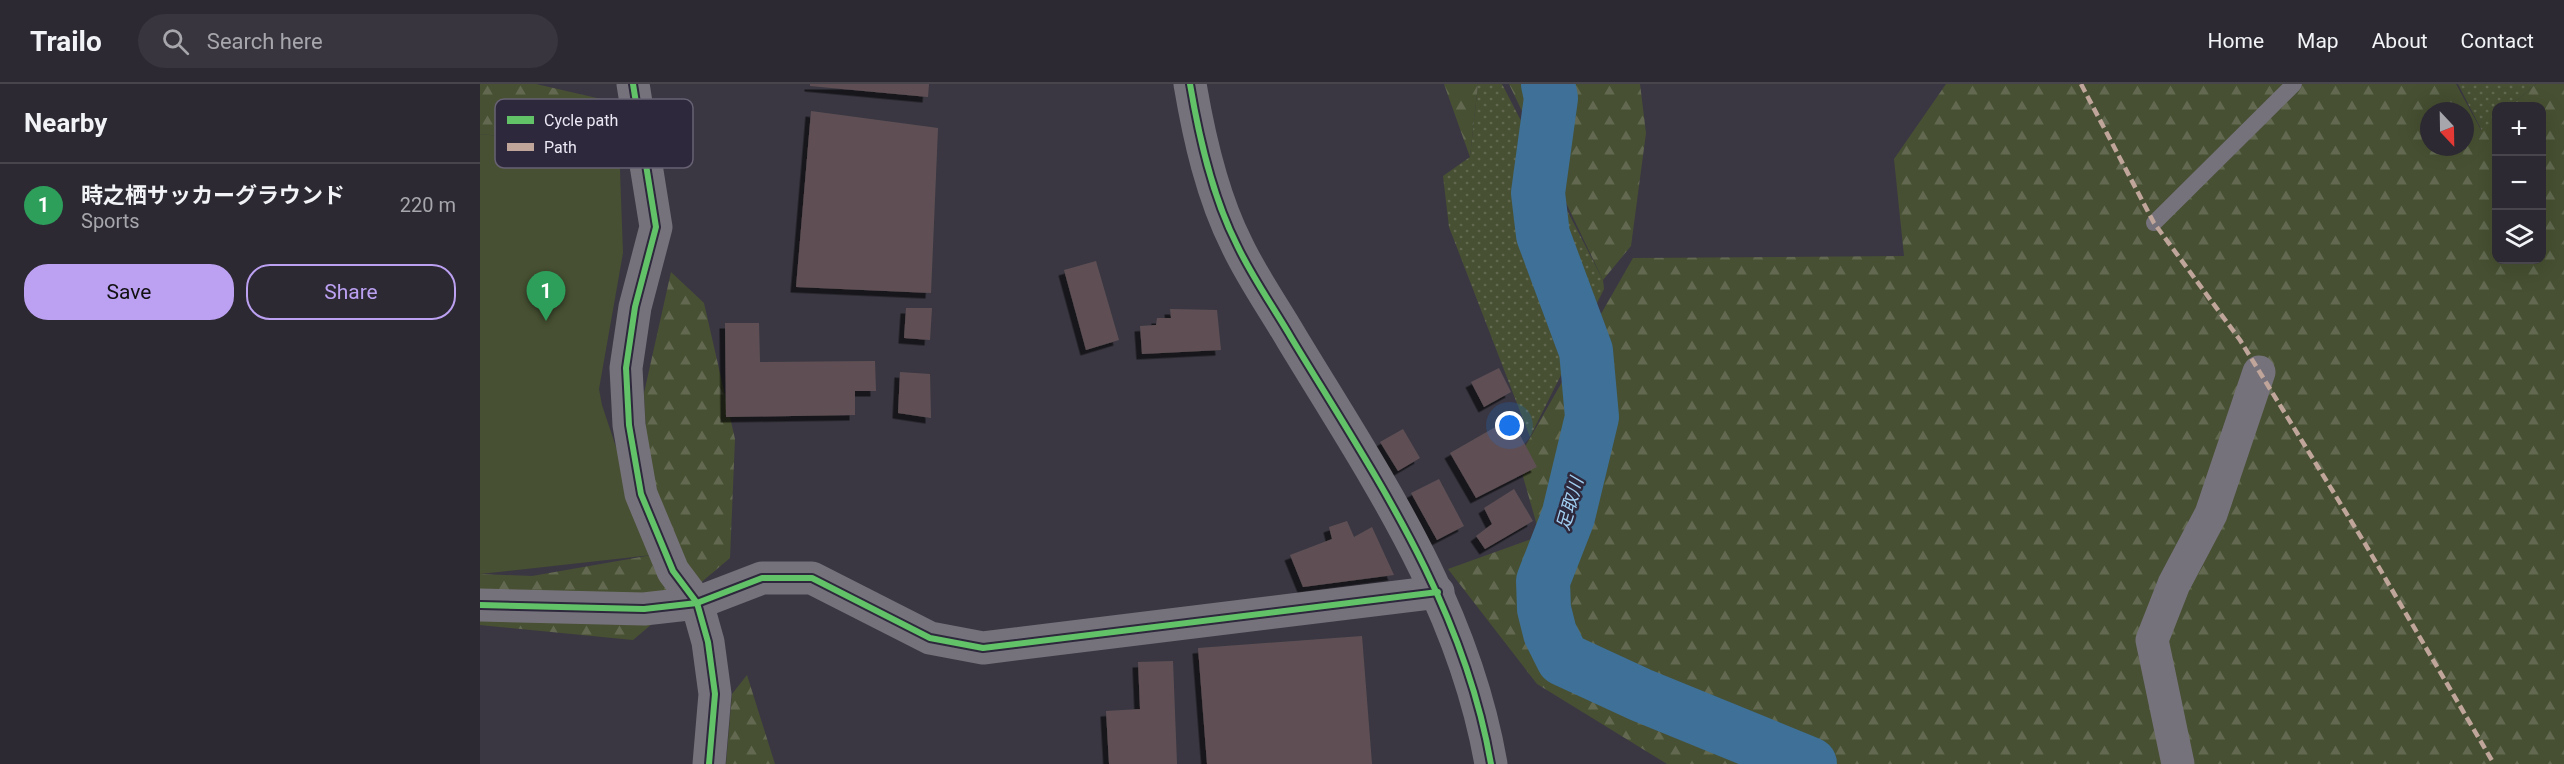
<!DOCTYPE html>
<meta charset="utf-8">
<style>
body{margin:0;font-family:Roboto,"Noto Sans JP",sans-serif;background:#38353e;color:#f1f3f6}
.controls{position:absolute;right:18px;top:18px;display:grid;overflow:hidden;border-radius:12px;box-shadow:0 6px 24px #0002}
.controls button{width:54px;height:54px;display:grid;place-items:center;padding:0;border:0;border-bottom:2px solid #48454d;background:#2c2932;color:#f1f3f6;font:30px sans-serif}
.compass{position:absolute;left:1940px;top:18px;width:54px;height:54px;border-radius:50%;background:#2c2932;box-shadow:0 6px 24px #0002;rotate:158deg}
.you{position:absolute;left:1030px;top:342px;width:21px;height:21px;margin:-15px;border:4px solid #fff;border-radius:50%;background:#1a73e8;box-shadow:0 0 0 9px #1a73e833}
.badge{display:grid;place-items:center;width:39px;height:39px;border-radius:50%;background:#bca0f2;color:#fff;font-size:20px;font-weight:700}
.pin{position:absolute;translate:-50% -50px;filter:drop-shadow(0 2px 3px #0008)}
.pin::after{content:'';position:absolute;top:32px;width:21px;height:18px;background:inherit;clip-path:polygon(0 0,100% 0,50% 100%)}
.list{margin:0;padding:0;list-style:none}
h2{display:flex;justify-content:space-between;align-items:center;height:78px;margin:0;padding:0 24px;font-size:26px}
h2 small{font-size:20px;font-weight:400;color:#a6a6ac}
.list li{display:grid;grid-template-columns:39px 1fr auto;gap:18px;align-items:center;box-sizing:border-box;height:84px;padding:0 24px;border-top:2px solid #48454d}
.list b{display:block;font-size:22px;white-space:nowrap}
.list p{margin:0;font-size:20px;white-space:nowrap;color:#a6a6ac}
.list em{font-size:20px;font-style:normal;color:#a6a6ac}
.actions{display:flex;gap:12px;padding:18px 24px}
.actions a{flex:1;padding:14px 0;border:2px solid #bca0f2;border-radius:24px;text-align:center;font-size:21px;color:#bca0f2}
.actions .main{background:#bca0f2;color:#111}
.icon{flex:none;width:33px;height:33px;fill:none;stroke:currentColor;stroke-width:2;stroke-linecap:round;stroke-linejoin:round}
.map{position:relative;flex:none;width:2084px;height:680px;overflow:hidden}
header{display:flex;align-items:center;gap:36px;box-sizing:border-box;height:84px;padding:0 30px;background:#2c2932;border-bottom:2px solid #48454d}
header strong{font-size:28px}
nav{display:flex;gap:33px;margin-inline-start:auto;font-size:21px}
.search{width:420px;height:54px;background:#38353e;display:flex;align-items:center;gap:15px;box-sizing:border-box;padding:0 21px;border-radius:33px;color:#a6a6ac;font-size:22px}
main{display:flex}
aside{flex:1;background:#2c2932}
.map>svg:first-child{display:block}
.grass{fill:url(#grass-dots)}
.forest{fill:url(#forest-firs);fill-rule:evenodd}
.garden{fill:#475032}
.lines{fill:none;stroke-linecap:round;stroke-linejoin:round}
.river{stroke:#3f7097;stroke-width:54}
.building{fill:#5e5054;filter:url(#shadow)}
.lane{stroke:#76727c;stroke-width:16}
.street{stroke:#76727c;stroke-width:33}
.quiet{stroke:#c0a59a;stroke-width:4.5;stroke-dasharray:9 4.5;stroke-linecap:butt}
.cycleway-casing{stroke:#2e283c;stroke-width:10}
.cycleway{stroke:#61c268;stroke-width:6}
.labels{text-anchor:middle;stroke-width:5;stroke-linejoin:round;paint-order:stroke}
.water-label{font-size:18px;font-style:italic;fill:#a1cff2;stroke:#2e283c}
.key{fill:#2e283c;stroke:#676173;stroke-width:1.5}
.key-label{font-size:16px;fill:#ebe7f4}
</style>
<header>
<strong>Trailo</strong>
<div class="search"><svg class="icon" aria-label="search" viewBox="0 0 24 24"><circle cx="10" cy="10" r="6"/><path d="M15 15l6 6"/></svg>Search here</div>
<nav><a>Home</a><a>Map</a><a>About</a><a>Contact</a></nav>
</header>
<main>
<aside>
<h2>Nearby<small></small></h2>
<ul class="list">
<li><span class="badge" style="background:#2e9e5b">1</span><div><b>時之栖サッカーグラウンド</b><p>Sports</p></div><em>220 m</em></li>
</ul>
<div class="actions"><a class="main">Save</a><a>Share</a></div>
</aside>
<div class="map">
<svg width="2084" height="680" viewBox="0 0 2084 680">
<defs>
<pattern id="grass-dots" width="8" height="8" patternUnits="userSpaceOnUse" patternTransform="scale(1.5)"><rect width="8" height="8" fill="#475032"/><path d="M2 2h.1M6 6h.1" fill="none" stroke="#626950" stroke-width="1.8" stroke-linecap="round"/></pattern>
<pattern id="forest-firs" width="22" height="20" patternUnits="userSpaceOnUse" patternTransform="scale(1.5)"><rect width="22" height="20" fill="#475032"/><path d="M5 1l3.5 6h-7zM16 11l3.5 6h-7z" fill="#626950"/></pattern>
<filter id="shadow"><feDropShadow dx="-5.5" dy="5.5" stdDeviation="0" flood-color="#0009"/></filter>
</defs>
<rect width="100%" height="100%" fill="#3a3742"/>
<!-- grass -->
<g class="grass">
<polygon points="998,0 1022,0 1123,196 1124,205 1050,353 969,143 963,92 990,73"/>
<polygon points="1978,0 2056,0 2030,22 2016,22 2016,34 2002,47"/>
</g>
<!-- forest -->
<g class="forest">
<polygon points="0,0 56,0 121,15 134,63 0,50"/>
<polygon points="964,0 998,0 990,73"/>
<polygon points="1029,0 1160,0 1166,49 1151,162 1123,196"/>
<path d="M1466 0H1976L2001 46 2016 34V176H2062V22H2030L2056 0H2084V680H1187L1057 600 968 485 1060 452 1038 375 1153 174 1424 172 1414 75ZM1949 27H1985V63H1949Z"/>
<polygon points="191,188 224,219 255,355 250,474 153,556 0,541 0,490 52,492 172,471 164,309"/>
<polygon points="267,591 294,677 295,680 246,680 252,610"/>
</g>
<!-- garden -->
<polygon class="garden" points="0,50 134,63 139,59 143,169 119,305 122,321 172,471 0,490"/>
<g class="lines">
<!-- river -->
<polyline class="river" points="1068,0 1071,14 1058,109 1063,151 1106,267 1112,333 1088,433 1063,497 1064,525 1070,549 1083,575 1161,611 1330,680"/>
</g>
<!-- building -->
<g class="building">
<polygon points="330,0 449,0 448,13 330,2"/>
<polygon points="331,27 458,44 451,209 316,203"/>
<polygon points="616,177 639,256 606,266 584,186"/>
<polygon points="426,224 452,224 450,256 424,254"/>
<polygon points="690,225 737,226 741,266 662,270 660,242 676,241 677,234 691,234"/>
<polygon points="245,239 279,239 280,278 395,277 396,307 375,307 375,331 246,333"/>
<polygon points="1019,284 1031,308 1004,323 991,298"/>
<polygon points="420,288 450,290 451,334 418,329"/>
<polygon points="1031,334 1057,383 996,414 970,369"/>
<polygon points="923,345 940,374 918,387 900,358"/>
<polygon points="959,395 984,442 957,456 931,409"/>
<polygon points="1034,405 1053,437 1005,465 996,452 1012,440 1004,424"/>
<polygon points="867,437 874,453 892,443 914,491 823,503 810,471 852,455 849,443"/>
<polygon points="882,552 892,680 727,680 718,564"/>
<polygon points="693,577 697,680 629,680 626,627 660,625 658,578"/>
</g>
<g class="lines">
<!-- lane -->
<polyline class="lane" points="1674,139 1814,0"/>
<!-- street -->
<g class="street">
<polyline points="153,0 176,143 155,223 146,284 149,341 161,410 193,487 217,519 228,558 235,610 229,680"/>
<path d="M710 0C719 53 732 112 757 161 772 193 794 224 812 255 895 392 983 519 1011 680"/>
<polyline points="0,521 164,525 217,519 282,494 332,494 450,554 503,564 958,508"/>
<polyline points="1698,680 1672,556 1694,500 1731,430 1779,288"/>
</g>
<!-- quiet -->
<polyline class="quiet" points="1601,0 1674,139 1760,256 1884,458 2014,680"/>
<!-- cycleway casing -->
<g class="cycleway-casing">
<g id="cycleway">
<polyline points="153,0 176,143 155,223 146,284 149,341 161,410 193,487 217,519 228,558 235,610 229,680"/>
<path d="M710 0C719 53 732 112 757 161 772 193 794 224 812 255 895 392 983 519 1011 680"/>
<polyline points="0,521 164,525 217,519 282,494 332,494 450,554 503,564 958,508"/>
</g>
</g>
<!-- cycleway -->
<use href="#cycleway" class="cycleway"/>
</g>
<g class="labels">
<!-- water labels -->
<g class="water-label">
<text transform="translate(1090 420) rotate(-74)" y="6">足取川</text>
</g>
</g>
<!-- legend -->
<rect x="15" y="15" width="198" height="69" rx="9" class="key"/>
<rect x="27" y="32" width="27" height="8" fill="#61c268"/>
<rect x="27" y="59" width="27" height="8" fill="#c0a59a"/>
<g class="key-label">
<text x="64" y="42">Cycle path</text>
<text x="64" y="69">Path</text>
</g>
</svg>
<div class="controls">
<button>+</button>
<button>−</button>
<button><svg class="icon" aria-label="layers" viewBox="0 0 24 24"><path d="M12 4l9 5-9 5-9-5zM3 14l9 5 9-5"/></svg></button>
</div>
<svg class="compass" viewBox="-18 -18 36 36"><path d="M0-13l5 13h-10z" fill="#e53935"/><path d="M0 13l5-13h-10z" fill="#a6a6ac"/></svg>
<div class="you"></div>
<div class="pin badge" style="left:66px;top:237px;background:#2e9e5b">1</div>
</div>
</main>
